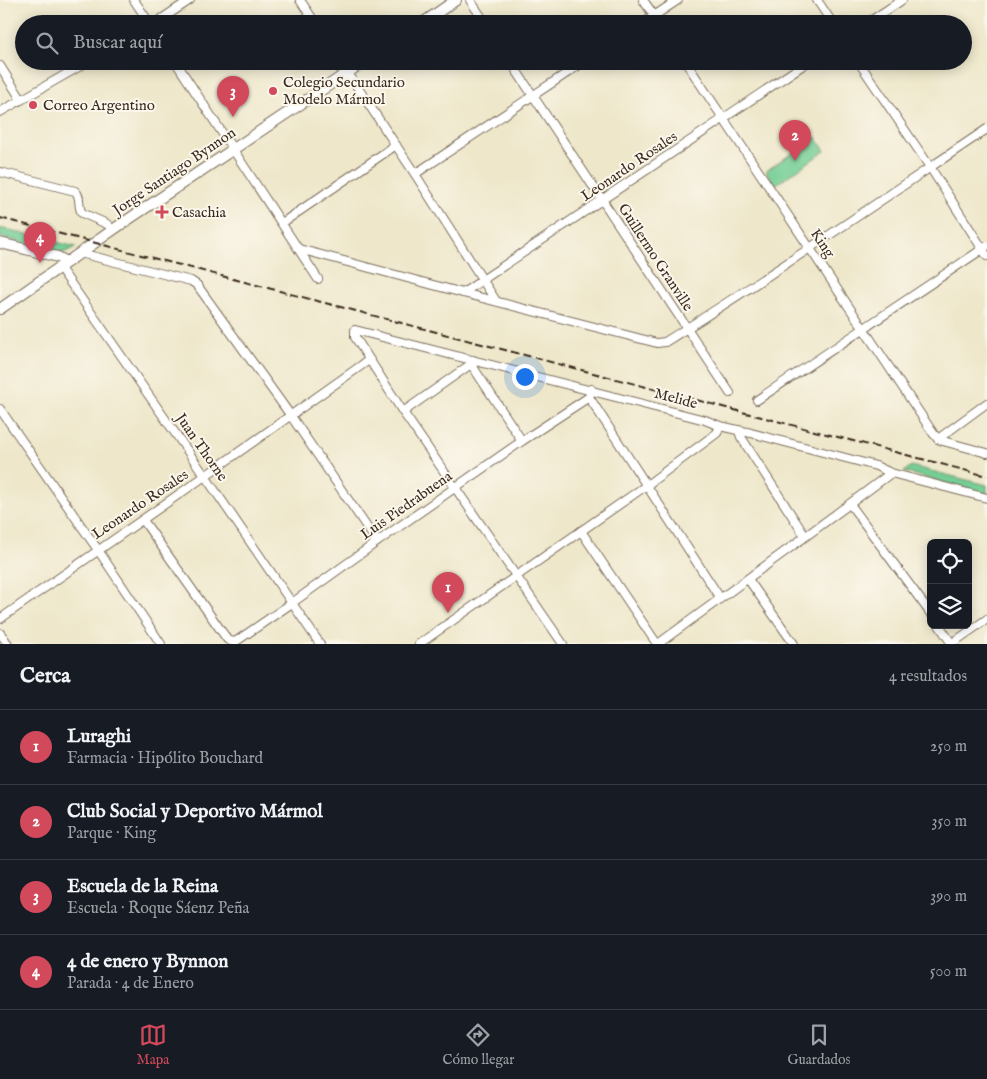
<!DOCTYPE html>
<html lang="es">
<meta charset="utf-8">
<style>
body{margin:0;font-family:"IM FELL English",serif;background:#20242c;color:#f1f3f6}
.controls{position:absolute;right:15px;bottom:15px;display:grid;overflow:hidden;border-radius:8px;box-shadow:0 2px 12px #0003}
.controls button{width:45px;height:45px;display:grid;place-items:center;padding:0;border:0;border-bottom:1px solid #363941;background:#171b24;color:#f1f3f6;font:25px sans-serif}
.you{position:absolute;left:524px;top:376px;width:18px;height:18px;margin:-12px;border:4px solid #fff;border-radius:50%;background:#1a73e8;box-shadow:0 0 0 8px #1a73e833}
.badge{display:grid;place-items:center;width:32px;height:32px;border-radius:50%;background:#d1495b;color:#fff;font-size:16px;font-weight:700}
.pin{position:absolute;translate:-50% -41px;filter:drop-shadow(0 1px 2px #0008)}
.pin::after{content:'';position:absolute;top:26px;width:18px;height:15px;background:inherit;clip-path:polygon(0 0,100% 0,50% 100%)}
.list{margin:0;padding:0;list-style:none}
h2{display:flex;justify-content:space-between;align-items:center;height:65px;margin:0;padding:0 20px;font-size:21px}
h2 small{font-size:16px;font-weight:400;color:#9ea1a6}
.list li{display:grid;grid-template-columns:32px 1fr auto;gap:15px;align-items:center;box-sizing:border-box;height:75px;padding:0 20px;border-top:1px solid #363941}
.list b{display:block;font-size:19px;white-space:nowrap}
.list p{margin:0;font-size:16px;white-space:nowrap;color:#9ea1a6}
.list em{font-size:16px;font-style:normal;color:#9ea1a6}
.icon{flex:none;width:28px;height:28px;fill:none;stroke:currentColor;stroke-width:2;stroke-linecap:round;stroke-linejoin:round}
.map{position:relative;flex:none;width:987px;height:644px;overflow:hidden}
.search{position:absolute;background:#171b24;box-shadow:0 2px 12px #0003;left:15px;right:15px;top:15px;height:55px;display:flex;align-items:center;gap:12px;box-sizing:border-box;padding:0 18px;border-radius:28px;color:#9ea1a6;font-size:19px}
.sheet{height:365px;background:#171b24}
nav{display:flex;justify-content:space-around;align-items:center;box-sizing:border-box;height:70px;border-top:1px solid #363941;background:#171b24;font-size:14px;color:#9ea1a6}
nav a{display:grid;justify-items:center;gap:2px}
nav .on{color:#d1495b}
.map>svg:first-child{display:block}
.park{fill:#75ce95;stroke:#587c5a}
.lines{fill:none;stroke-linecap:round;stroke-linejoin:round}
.minor-casing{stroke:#7a6c5a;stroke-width:10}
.tertiary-casing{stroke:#7a6c5a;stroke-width:12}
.minor{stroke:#fff;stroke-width:8}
.tertiary{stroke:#fff;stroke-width:10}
.rail{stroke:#3b2a1e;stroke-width:2;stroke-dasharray:8 4;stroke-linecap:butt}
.poi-dot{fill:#d1495b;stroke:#fbf7ec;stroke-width:2}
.labels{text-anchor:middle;stroke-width:4;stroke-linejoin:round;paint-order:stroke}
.poi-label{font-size:15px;fill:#3b2a1e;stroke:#fbf7ec;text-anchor:start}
.street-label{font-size:15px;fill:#3b2a1e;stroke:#fbf7ec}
</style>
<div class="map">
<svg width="987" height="644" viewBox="0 0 987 644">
<rect width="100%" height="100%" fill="#fbf7ec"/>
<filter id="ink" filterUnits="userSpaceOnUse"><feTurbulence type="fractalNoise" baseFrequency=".02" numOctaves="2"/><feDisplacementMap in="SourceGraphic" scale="10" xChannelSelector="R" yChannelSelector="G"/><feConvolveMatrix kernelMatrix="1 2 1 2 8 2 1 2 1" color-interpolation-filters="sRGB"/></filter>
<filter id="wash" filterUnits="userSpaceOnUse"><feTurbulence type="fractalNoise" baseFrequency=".0096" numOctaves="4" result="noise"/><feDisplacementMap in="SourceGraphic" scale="20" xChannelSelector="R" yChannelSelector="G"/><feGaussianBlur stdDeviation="1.12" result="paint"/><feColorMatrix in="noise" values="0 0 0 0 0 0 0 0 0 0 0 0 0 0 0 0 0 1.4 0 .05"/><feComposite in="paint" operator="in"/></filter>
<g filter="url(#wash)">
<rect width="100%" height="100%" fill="#eee7ca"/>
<!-- park -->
<g class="park">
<polygon points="816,137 825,151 775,185 766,171"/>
<polygon points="0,228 76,247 63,253 0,237"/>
<polygon points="911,466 987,485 987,494 904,472"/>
</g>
</g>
<g filter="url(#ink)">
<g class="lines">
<!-- minor casing -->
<g class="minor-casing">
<g id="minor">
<polyline points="134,0 150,24"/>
<polyline points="300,0 316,24"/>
<polyline points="470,0 486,24"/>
<polyline points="643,0 660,24"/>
<polyline points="817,0 833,24"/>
<polyline points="154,24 190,0"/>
<polyline points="642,24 678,0"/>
<polyline points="866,24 902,0"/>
<polyline points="175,61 318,279"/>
<polyline points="340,61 415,174 496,301"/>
<polyline points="510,61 730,393"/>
<polyline points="685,61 933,433 938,439 943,441 987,453"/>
<polyline points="858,61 930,167 987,256"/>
<polyline points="0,66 21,99"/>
<polyline points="0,112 89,61"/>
<path d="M0 172 75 191C82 197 77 206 82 213L107 224 113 230"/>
<polyline points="415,174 585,61"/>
<polyline points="282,223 396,145"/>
<path d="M299 249 463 293 657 343 665 342C774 274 880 201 987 129"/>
<polyline points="80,253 191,281 197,285 291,416 377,542"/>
<polyline points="60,268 205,476 320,644"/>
<polyline points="463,293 809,61"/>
<polyline points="471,364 522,441"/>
<polyline points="589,397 720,598"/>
<polyline points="757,400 987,246"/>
<polyline points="0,409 98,550 161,644"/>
<polyline points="403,412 471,364 473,360"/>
<polyline points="739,431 741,437 805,536"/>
<polyline points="938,439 987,403"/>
<polyline points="850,504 931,614"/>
<polyline points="143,520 227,639 230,641 235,642 292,603 377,542 522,441 589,397 591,389"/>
<polyline points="581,531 657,644"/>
<polyline points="748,579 794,644"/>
<polyline points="0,619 205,476 369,360"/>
<polyline points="939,625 952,644"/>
<polyline points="0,633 8,644"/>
<polyline points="419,644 647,485 717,433 720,426"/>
<polyline points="563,644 403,412 355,337 355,330 705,420 720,426 751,433 876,466 891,473 987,498"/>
<path d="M658 644C736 587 814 531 891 473"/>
<polyline points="951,644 987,619"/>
</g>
</g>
<!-- tertiary casing -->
<g class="tertiary-casing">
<g id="tertiary">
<polyline points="421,24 456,0"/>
<polyline points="0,243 58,257 67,262"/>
<polyline points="0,309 120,225 365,61"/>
</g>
</g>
<!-- minor -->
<use href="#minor" class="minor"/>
<!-- tertiary -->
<use href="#tertiary" class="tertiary"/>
<!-- rail -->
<polyline class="rail" points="0,218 987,476"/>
</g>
</g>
<!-- markers -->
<g class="poi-dot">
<circle cx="273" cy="91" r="5"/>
<circle cx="33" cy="105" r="5"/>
<path d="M159.5 204.5h5v5h5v5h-5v5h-5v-5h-5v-5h5z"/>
</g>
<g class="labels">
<!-- poi labels -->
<g class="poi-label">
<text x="283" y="87">Colegio Secundario<tspan x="283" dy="17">Modelo Mármol</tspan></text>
<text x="43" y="110">Correo Argentino</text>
<text x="172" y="217">Casachia</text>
</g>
<!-- street labels -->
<g class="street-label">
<text transform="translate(629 166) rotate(-34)" y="5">Leonardo Rosales</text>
<text transform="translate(174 171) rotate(-34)" y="5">Jorge Santiago Bynnon</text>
<text transform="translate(823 243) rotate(56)" y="5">King</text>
<text transform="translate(656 257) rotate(57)" y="5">Guillermo Granville</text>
<text transform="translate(676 398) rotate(15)" y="5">Melide</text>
<text transform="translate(202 447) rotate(55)" y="5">Juan Thorne</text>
<text transform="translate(140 504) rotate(-34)" y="5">Leonardo Rosales</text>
<text transform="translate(406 505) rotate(-35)" y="5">Luis Piedrabuena</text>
</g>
</g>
</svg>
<div class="controls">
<button><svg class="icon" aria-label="locate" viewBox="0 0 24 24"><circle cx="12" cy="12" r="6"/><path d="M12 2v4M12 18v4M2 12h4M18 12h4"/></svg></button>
<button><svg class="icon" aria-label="layers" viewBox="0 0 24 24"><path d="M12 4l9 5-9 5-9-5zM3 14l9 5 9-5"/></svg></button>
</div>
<div class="you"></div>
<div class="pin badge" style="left:448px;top:613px">1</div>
<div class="pin badge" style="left:795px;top:161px">2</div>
<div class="pin badge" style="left:233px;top:117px">3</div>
<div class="pin badge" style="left:40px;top:263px">4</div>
<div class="search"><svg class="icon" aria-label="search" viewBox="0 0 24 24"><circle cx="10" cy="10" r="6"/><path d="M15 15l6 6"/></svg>Buscar aquí</div>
</div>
<section class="sheet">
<h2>Cerca<small>4 resultados</small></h2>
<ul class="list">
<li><span class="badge">1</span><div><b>Luraghi</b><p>Farmacia · Hipólito Bouchard</p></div><em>250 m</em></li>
<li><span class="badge">2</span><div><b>Club Social y Deportivo Mármol</b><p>Parque · King</p></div><em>350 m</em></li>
<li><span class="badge">3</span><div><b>Escuela de la Reina</b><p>Escuela · Roque Sáenz Peña</p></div><em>390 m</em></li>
<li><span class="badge">4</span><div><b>4 de enero y Bynnon</b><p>Parada · 4 de Enero</p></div><em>500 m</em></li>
</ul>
</section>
<nav>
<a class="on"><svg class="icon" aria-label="map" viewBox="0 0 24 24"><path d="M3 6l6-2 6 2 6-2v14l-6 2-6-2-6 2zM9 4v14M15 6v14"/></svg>Mapa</a>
<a><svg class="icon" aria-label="directions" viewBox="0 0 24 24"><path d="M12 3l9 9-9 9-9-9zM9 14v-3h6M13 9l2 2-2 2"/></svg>Cómo llegar</a>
<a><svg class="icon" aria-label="saved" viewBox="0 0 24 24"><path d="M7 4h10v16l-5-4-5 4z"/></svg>Guardados</a>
</nav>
